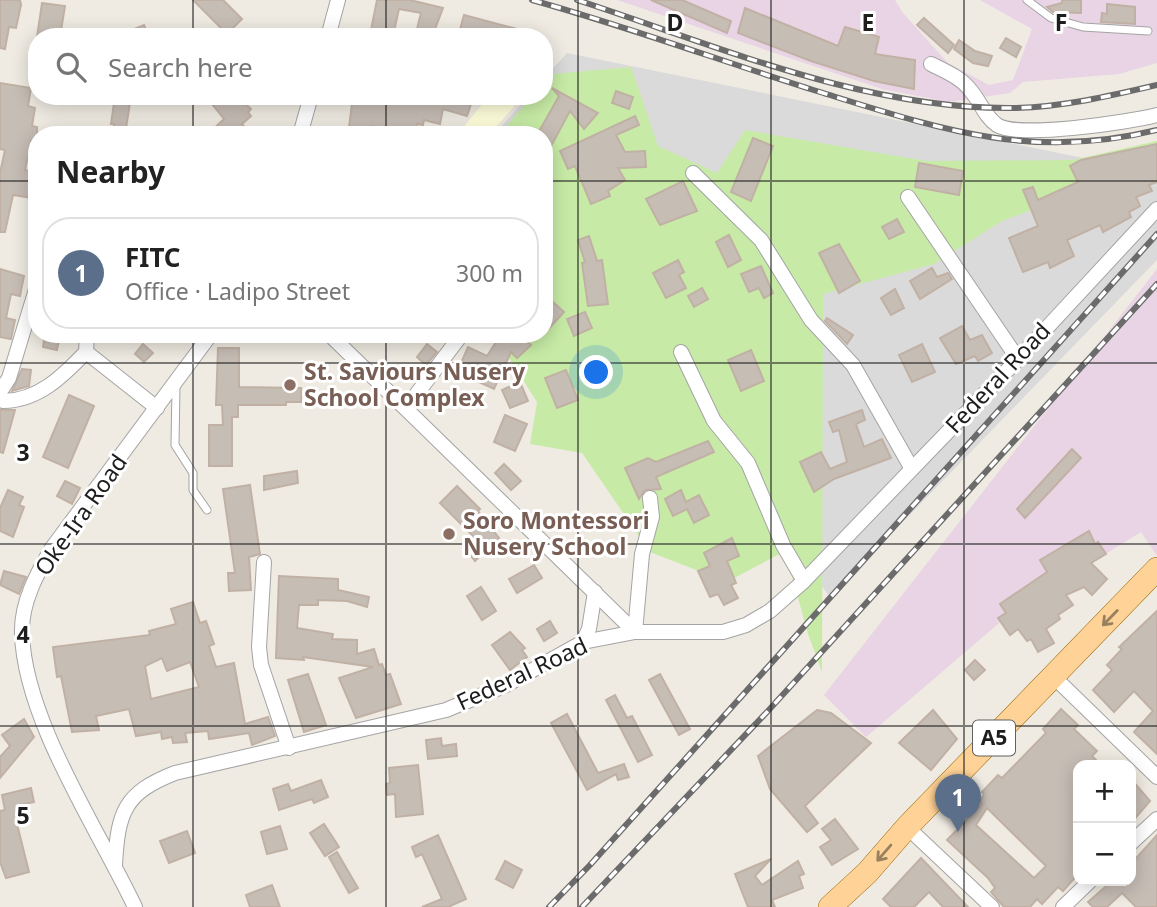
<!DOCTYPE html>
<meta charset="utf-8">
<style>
body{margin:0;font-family:"Noto Sans",sans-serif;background:#f6f6f6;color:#222}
.controls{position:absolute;right:21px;bottom:21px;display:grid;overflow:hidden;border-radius:14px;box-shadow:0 4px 18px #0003}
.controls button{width:63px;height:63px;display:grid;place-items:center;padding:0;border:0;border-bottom:2px solid #e0e0e0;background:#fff;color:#222;font:35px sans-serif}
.you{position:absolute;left:597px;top:373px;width:24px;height:24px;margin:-18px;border:5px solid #fff;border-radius:50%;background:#1a73e8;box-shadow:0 0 0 10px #1a73e833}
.badge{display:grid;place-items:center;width:46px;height:46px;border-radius:50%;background:#7c3aed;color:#fff;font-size:23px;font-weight:700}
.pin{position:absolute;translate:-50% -58px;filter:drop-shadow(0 2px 4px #0008)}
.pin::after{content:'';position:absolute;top:37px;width:24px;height:21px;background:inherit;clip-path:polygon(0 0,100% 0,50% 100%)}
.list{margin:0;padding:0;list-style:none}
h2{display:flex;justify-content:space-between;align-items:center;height:91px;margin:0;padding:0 28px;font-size:30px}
h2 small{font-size:23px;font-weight:400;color:#767676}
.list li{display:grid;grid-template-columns:46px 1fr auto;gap:21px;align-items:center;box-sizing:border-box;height:112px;margin:0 14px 14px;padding:0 14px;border:2px solid #e0e0e0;border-radius:28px}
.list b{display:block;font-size:26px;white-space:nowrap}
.list p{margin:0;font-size:23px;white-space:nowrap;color:#767676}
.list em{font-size:23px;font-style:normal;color:#767676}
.icon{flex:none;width:38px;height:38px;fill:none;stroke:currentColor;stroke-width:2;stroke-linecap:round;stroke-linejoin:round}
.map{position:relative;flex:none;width:1157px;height:907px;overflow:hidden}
.search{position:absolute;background:#fff;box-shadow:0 4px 18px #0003;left:28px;top:28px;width:525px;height:77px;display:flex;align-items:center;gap:18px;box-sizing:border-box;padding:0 24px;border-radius:28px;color:#767676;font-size:26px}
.panel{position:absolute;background:#fff;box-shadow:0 4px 18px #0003;left:28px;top:126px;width:525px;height:217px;border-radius:28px}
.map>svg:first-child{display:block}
.residential{fill:#dbdada}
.industrial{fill:#e8d4e4}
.education{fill:#ffffdb}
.grass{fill:#c7eba6}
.building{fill:#c6bdb5;stroke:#c1b1a4;stroke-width:2;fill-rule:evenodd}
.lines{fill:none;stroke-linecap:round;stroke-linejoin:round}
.service-casing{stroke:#a4a4a4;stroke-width:9}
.minor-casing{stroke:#a4a4a4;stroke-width:16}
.primary-casing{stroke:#966600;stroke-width:24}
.service{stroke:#fff;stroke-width:7}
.minor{stroke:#fff;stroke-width:14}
.primary{stroke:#ffd397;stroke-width:23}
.rail-casing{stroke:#6b6b6b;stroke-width:6}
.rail{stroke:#fff;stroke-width:3.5;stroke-dasharray:10;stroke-linecap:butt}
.oneway{stroke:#998160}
.grid{fill:none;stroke:#1d1d1d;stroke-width:2;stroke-opacity:0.55}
.education-dot{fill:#8d6e63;stroke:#fff;stroke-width:2.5}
.labels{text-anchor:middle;stroke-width:6;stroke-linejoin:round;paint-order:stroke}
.shield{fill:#fff;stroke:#616161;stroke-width:2}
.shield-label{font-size:21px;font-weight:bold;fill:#1d1d1d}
.education-label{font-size:23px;font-weight:bold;fill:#785e54;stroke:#fff;text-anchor:start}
.street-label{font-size:23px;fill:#1d1d1d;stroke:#fff}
.grid-label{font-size:23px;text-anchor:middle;font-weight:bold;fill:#1d1d1d;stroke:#fff;stroke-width:6;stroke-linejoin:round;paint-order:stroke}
</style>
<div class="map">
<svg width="1157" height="907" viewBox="0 0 1157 907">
<rect width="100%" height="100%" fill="#efebe2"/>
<!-- residential -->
<polygon class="residential" points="567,53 1157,173 1157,260 830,597 641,344 544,135 494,135 528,96 544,96 544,78"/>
<!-- industrial -->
<g class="industrial">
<polygon points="617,0 895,0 903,13 948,63 989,85 1013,80 1032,29 980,0 1157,0 1157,63 1119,74 1023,82 1010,93 949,102 882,89"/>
<polygon points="1157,269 1157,556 1141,532 1012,612 866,737 824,695"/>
</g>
<!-- education -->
<polygon class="education" points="489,96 523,96 489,135 457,135"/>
<!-- grass -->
<polygon class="grass" points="631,67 658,146 717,173 745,130 926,161 1073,160 1157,141 1157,177 1070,196 1002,221 934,264 823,294 822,672 808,634 785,551 727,582 650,552 582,453 530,444 537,402 494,334 544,334 544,135 499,135 532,96 544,96 544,83 552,74"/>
<!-- building -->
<g class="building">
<polygon points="0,0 20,0 21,5 16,28 9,27 5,49 0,48"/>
<polygon points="193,0 223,0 242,19 227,34"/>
<polygon points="377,0 410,0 443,8 432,37 415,37 421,13 399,9 393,36 371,30"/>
<polygon points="651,0 682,0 731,21 727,33"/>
<polygon points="1062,0 1081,0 1081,13 1053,12 1047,7 1062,3"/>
<polygon points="42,3 65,6 60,37 37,37"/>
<polygon points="1107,4 1135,7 1135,24 1101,22 1102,13 1107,14"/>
<polygon points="745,8 838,46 845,27 879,37 875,54 915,60 914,89 874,81 811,61 738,33"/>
<polygon points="464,15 532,33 531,37 458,37"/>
<polygon points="924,18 954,45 948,53 917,25"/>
<polygon points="144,25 149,37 117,37 117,36"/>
<polygon points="1006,38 1021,47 1016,57 1000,48"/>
<polygon points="959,40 975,51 992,56 988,66 973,63 954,49"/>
<polygon points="0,83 31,88 28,106 35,108 32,126 37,127 37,142 31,141 25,170 37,173 33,198 13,195 5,232 0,232 0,173 5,150 0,149"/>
<polygon points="552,88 598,113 584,129 570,111 551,146 544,142 544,135 537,135 559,96"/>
<polygon points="616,91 633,97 629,109 612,103"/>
<polygon points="115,96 131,96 125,135 113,134 114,124 111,124"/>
<polygon points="227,96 237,96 251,109 248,112 251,116 242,124 251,135 207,135 224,119 212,104"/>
<polygon points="353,96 458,96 472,101 467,116 443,109 440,124 424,120 423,125 417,124 414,134 372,126 370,135 348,135"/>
<polygon points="635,116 639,125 616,135 625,152 645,151 646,167 618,168 625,180 608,191 610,196 591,204 575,166 568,169 560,151"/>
<polygon points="753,138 773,146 751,201 731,192"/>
<polygon points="1157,144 1157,182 1149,185 1152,191 1136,197 1140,206 1129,212 1131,217 1103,232 1100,225 1067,240 1074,256 1050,268 1048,262 1023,272 1009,238 1038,226 1023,190 1033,187 1038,200 1078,182 1070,166 1081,160"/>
<polygon points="919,163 963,171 959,195 915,187"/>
<polygon points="683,181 697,211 660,225 646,199"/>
<polygon points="897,219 904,232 889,239 882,227"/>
<polygon points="729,235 741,260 728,267 716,242"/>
<polygon points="589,236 597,261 602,260 608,304 588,306 582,263 585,262 578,240"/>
<polygon points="839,244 860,281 839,293 819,253"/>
<polygon points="678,260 684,272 679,275 686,288 666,298 653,273"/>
<polygon points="761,266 773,293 764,298 759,288 749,292 741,274"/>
<polygon points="932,268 937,277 948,273 952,279 920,299 910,281"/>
<polygon points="0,269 24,276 20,296 11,294 6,318 15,320 11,339 0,337"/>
<polygon points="702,288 708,299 694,307 688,296"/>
<polygon points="895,289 904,308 891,315 881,298"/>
<polygon points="544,294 564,312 544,334"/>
<polygon points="585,312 592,328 574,336 567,319"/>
<polygon points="827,318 853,335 847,344 825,321"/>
<polygon points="962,326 970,340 982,335 992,353 978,361 975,356 956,364 940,338"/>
<polygon points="45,334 60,334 57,350 43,347"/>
<polygon points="506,334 520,334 531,345 517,358 511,352 494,389 457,372 468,347 487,356 500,336 503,338"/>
<polygon points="143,344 153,353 144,362 135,354"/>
<polygon points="427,344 437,352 426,365 417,357"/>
<polygon points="922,344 935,372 912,382 899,355"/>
<polygon points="218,348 239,348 239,387 301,388 301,402 286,402 286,405 238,405 238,417 232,417 232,466 209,466 209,425 223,425 222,405 216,405"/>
<polygon points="751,350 764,381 741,391 728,360"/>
<polygon points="22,369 31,370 29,386 12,391"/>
<polygon points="566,370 578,400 557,408 545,378"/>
<polygon points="520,382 528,401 510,408 502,390"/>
<polygon points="69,395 94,406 68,468 43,457"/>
<polygon points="0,410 15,410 3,453 0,452"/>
<polygon points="862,410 865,420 856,424 864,447 882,439 891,458 834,479 814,492 800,462 821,452 830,469 847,462 839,430 833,432 829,422"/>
<polygon points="505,415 527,424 515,451 494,442"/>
<polygon points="708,441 714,452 656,477 661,489 645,490 639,499 625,468 648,458 656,462"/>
<polygon points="1072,449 1081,458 1025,518 1017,509"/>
<polygon points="504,464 521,481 511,490 495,473"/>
<polygon points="297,471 298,483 264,490 264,476"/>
<polygon points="65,481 80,488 72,504 57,496"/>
<polygon points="250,485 260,554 249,557 251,590 229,591 228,573 235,573 223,489"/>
<polygon points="457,486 480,509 478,511 499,538 475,561 464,547 476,539 440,503"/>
<polygon points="8,490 23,497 19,505 24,507 13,537 0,531 0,508"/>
<polygon points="681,490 686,502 699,495 709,515 694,523 687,509 673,516 665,499"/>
<polygon points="1089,531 1095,544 1098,542 1106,554 1091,563 1107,579 1092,595 1084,587 1066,595 1073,605 1058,615 1060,619 1046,629 1054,643 1038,652 1031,639 1027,641 1018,629 1010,635 998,618 1006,613 1000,604 1047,572 1040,560"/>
<polygon points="732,538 739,556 727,561 736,583 731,585 738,598 724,605 718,594 710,597 698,571 710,566 704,553"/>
<polygon points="534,565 542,578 517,593 509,579"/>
<polygon points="4,571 26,577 19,594 0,585"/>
<polygon points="279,576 338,579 338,590 369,597 367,607 347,601 318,600 318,605 299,605 297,628 333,634 332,639 357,640 357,654 374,649 379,665 382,664 386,675 390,674 401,704 356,718 339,678 373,667 303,657 304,660 276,658"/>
<polygon points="481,587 496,611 482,620 467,596"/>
<path d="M193 602 200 623 206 621 214 644 209 646 216 667 234 663 245 724 268 717 275 736 252 745 249 733 209 739 208 731 185 733 187 742 173 743 172 737 162 739 161 732 136 736 129 709 96 716 99 730 72 732 61 676 57 677 53 647 150 635 149 631 176 624 171 609ZM162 658 167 671 190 662 199 687 151 699 145 666Z"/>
<polygon points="1157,611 1157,754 1134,732 1153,711 1134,691 1114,712 1093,690 1112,670 1107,665 1122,649 1119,647"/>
<polygon points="550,621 557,633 544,641 537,629"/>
<polygon points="510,632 525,648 522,650 527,657 510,670 492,645"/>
<polygon points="975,660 985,670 974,680 965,670"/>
<polygon points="308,674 326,725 304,732 288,680"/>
<polygon points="660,674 690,729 679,735 649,680"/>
<polygon points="615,695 627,718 632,716 652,755 638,762 606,700"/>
<path d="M1061 709 1078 725 1074 729 1097 751 1092 756 1101 765H1078V874L1063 891 1058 887 1042 904 1037 899 1030 907H1004L991 892 995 888 988 878 947 840 982 804 980 802 984 794 982 792 998 775 1002 778 1046 733 1043 729ZM987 808 1046 866 1034 878 976 825Z"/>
<polygon points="817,710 831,713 871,743 805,806 818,823 807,832 770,789 758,756"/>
<polygon points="933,710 957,739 931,770 899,743"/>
<polygon points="567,714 598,773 624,764 629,777 618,780 616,774 587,790 551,723"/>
<polygon points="24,719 34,737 0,778 0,757 10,746 2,735"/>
<polygon points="441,738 442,746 456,744 457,756 428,759 426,740"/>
<polygon points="418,765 423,814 396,817 395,794 387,795 386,784 390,783 389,768"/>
<polygon points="1131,779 1150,801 1131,823"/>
<polygon points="321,780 328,797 314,803 312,799 279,810 273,789 288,784 291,791"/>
<polygon points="31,788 34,802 20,805 23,819 16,820 29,872 6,878 0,862 0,811 5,810 2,795"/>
<polygon points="835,819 858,849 832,865 820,847 831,840 822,829"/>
<polygon points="324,824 339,847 325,856 310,833"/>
<polygon points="280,826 287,849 267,854 261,832"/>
<polygon points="187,831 195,853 169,863 160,841"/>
<polygon points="438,835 466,899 448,907 422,907 442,899 422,854 416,857 412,847"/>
<polygon points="1157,835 1157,907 1136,907 1122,893 1107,907 1093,907 1088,902 1112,881 1131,881 1131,864"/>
<polygon points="337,852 358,888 349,893 329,857"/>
<polygon points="921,858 968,907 943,907 929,892 914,907 891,907 883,899"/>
<polygon points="771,859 755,876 762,885 798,861 804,874 799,876 803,888 772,900 775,907 748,907 735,874"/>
<polygon points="505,861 522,870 513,888 496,879"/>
<polygon points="272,885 280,907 250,907 246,895"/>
</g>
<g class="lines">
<!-- service casing -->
<g class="service-casing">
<g id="service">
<polyline points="1027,0 1051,18 1083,27 1148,31"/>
<polyline points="176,386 175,445 193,473 193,490 207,510"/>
</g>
</g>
<!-- minor casing -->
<g class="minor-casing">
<g id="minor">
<polyline points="328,37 338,0"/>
<path d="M931 64C945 71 962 78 971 91 980 101 985 117 997 125 1018 139 1130 122 1157 115"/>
<polyline points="300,135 311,96"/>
<polyline points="693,173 761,240 811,320 853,365 912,469"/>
<polyline points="908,197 1018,359"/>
<polyline points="329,334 635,632"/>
<polyline points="86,352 157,408"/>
<polyline points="681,352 714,421 748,463 783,545 804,581"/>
<polyline points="0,392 9,378 37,286"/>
<path d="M0 397 3 401C38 401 63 376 86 352L87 334"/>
<polyline points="406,408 462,334"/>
<polyline points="264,562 259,647 261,665 289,748"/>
<polyline points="635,632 642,554 652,517 650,498"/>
<polyline points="583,642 589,629 595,592"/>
<polyline points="1054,677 1157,777"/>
<polyline points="907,827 992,907"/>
<polyline points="1131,843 1157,819"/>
<path d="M115 865C118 812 124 793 175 773L446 710 506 685 583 642 635 632H723L746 625 770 611 804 581 1018 359 1157 209"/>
<path d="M135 907C98 829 24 719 22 633 21 603 37 573 52 548L211 334"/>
<polyline points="1063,907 1090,881"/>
</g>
</g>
<!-- primary casing -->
<g class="primary-casing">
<polyline id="primary" points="830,907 867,873 907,827 1157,569"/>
</g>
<!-- service -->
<use href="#service" class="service"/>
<!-- minor -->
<use href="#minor" class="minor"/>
<!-- primary -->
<use href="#primary" class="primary"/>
<!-- rail casing -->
<g class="rail-casing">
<g id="rail">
<path d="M532 0C629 27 724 62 820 92 939 129 1032 161 1157 130"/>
<path d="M577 0C718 46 864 110 1015 108 1063 107 1110 96 1157 85"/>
<polyline points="549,907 590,865 1157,234"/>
<polyline points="582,907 767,712 1157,284"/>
</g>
</g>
<!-- rail -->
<use href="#rail" class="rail"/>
</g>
<!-- one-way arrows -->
<defs><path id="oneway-shaft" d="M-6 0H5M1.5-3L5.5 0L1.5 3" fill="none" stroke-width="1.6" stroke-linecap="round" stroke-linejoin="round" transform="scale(1.75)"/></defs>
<g class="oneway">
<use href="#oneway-shaft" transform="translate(1110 618) rotate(134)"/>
<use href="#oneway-shaft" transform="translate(884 853) rotate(131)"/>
</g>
<!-- grid -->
<path class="grid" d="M193 0V37M386 0V37M578 0V907M771 0V907M964 0V907M193 96V135M386 96V135M0 181H37M544 181H1157M193 334V907M386 334V907M0 363H1157M0 544H1157M0 726H1157"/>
<!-- markers -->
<g class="education-dot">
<circle cx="290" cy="385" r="7"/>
<circle cx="449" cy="534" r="7"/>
</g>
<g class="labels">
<!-- shield labels -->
<rect class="shield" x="973" y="720.5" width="42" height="35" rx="5"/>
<g class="shield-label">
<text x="994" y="745">A5</text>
</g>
<!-- education labels -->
<g class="education-label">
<text x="304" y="380">St. Saviours Nusery<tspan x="304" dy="26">School Complex</tspan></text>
<text x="463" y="529">Soro Montessori<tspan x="463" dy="26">Nusery School</tspan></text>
</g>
<!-- street labels -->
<g class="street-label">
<text transform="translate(998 378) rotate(-47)" y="8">Federal Road</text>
<text transform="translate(81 515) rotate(-55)" y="8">Oke-Ira Road</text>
<text transform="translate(522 674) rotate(-25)" y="8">Federal Road</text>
</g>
</g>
<g class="grid-label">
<text x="675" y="31">D</text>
<text x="868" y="31">E</text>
<text x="1061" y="31">F</text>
<text x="23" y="461">3</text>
<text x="23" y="643">4</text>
<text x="23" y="824">5</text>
</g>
</svg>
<div class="controls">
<button>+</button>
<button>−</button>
</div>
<div class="you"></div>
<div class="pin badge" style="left:958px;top:832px;background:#5c6f8a">1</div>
<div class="search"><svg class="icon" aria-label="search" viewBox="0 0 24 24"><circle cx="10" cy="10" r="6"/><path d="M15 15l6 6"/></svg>Search here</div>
<section class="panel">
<h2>Nearby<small></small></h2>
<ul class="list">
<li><span class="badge" style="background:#5c6f8a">1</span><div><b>FITC</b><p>Office · Ladipo Street</p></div><em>300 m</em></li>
</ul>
</section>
</div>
